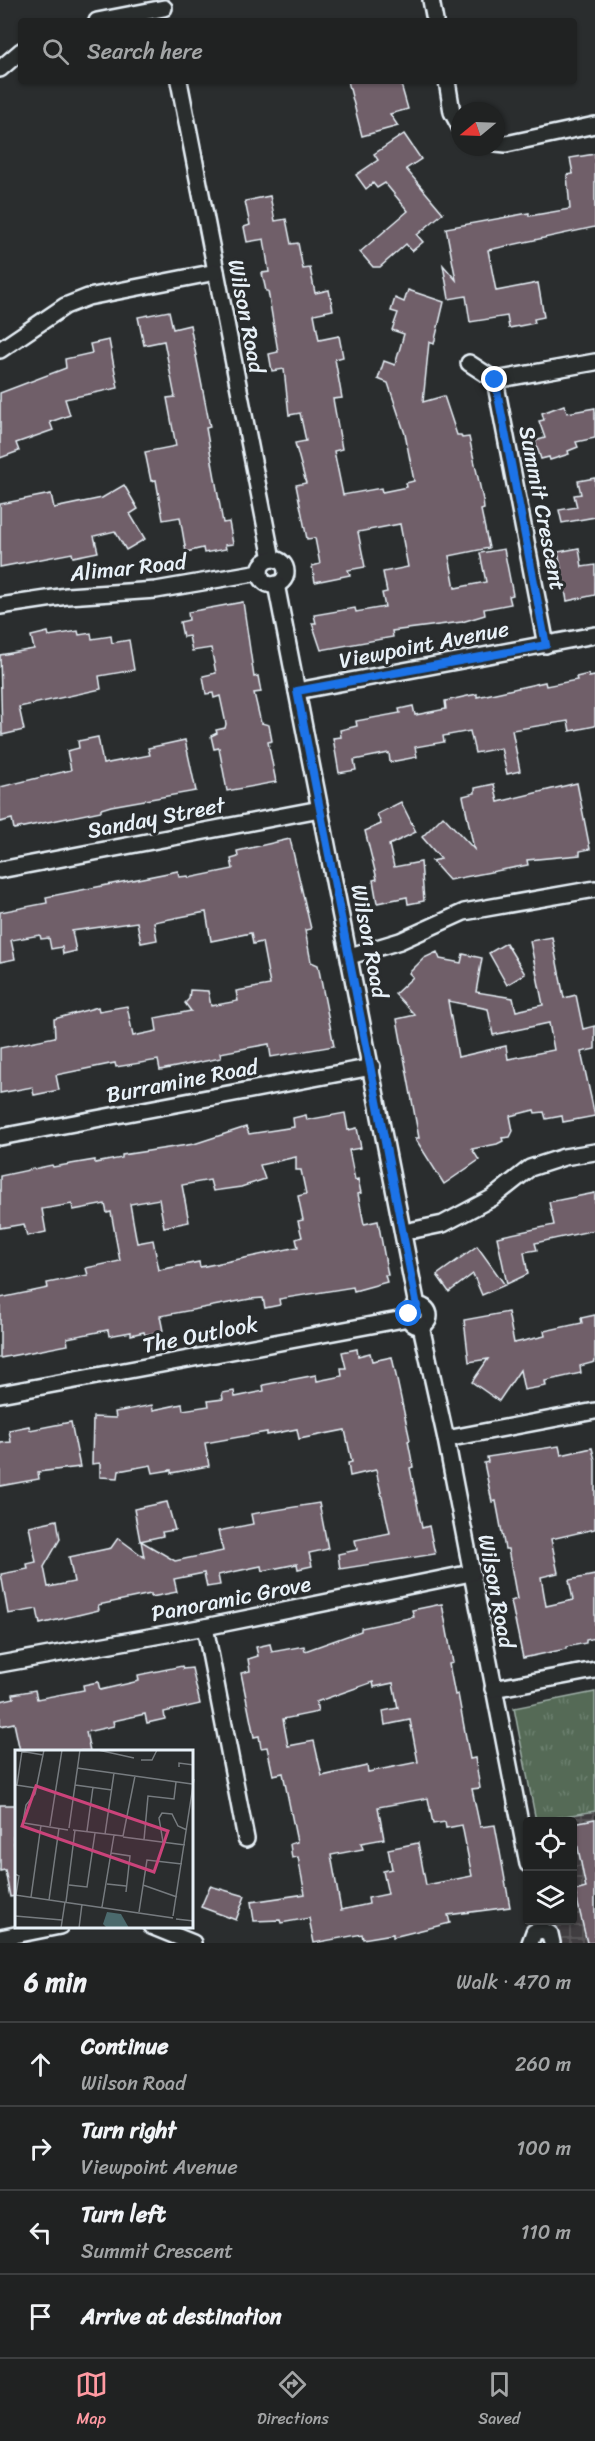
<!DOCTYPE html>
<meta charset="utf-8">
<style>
body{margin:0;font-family:Sriracha,sans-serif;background:#282a2a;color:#f1f3f6}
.controls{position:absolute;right:18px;bottom:18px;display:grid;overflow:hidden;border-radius:6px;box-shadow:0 2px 4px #0004}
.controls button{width:54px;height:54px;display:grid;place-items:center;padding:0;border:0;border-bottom:2px solid #3d3f40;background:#202222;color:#f1f3f6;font:30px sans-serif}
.compass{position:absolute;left:451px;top:102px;width:54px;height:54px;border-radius:50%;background:#202222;box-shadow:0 2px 4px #0004;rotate:251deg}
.stop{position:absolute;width:18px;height:18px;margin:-14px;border:4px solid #1a73e8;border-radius:50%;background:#fff}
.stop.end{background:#1a73e8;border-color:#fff;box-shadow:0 2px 6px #0008}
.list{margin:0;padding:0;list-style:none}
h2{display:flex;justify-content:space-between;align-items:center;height:78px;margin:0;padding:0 24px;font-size:26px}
h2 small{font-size:20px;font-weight:400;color:#a2a4a5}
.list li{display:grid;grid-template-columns:39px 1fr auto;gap:18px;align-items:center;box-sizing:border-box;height:84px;padding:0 24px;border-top:2px solid #3d3f40}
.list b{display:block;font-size:22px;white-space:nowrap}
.list p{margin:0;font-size:20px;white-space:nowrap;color:#a2a4a5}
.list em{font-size:20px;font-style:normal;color:#a2a4a5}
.icon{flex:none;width:33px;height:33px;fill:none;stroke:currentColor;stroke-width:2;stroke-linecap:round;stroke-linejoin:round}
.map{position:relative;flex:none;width:595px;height:1943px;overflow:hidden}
.search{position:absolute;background:#202222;box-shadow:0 2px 4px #0004;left:18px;right:18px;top:18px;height:66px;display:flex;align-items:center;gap:15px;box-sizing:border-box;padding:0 21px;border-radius:6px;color:#a2a4a5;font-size:22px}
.sheet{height:414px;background:#202222}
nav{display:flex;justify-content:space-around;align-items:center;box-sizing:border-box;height:84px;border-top:2px solid #3d3f40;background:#202222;font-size:16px;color:#a2a4a5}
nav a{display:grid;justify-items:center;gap:3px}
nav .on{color:#ff9aa2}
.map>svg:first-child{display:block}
.industrial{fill:url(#industrial-grid)}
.park{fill:url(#park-tufts);stroke:#9eaea7;stroke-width:1.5}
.building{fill:#6f5e69;stroke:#e8f1f8;stroke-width:1.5;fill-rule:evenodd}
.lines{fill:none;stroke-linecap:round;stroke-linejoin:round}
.street-casing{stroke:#e8f1f8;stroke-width:20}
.street{stroke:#2a2d2e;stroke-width:15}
.route{stroke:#1a73e8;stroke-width:8}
.labels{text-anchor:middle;stroke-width:6;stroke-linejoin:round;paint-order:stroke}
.street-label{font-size:22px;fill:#e8f1f8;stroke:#2a2d2e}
.inset-road{fill:none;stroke:#767b7f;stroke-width:1.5}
.view{fill:#ca437a;fill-opacity:0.15;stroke:#ca437a;stroke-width:3}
.inset-edge{fill:none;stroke:#e8f1f8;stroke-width:3}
</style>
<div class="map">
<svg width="595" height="1943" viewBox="0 0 595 1943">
<defs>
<pattern id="industrial-grid" width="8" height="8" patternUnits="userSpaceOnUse" patternTransform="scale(1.5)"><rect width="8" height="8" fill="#3f3c40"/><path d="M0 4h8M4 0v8" fill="none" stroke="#5b595c"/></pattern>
<pattern id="park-tufts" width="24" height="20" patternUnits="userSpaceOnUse" patternTransform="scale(1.5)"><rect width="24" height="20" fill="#546a56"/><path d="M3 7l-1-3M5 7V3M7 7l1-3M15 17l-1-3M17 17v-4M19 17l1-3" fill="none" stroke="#6d806f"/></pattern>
</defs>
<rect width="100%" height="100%" fill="#2a2d2e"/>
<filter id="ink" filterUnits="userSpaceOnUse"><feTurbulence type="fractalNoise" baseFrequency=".0167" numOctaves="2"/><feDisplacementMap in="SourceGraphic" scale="12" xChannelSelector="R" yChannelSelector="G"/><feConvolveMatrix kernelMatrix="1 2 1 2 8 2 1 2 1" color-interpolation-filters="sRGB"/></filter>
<g filter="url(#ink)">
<!-- industrial -->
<polygon class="industrial" points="595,1811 595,1943 559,1943 554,1921 572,1920 572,1822 540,1822"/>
<!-- park -->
<polygon class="park" points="595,1692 595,1811 536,1821 514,1708"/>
<!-- building -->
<g class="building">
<polygon points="348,81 400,81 408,109 390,114 398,126 362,136"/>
<polygon points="404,134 421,159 406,169 443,213 417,235 423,242 412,251 406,244 380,267 373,267 360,252 408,211 385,183 377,188 373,183 366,189 356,175 378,160 374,154"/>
<polygon points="595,154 595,227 488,250 496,291 538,283 544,317 534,319 535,323 509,328 507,316 470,322 466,296 449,299 443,265 456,280 446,228 529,213 529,216 570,209 567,175 573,174 570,158"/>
<polygon points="270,196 275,221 286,219 291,244 298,243 303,269 310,268 315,293 329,290 333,310 314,314 319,340 339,336 343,357 335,359 342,398 333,399 342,449 334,451 343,495 381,488 382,492 407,487 406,483 414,481 405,434 388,383 378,379 384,361 395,365 404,334 392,330 398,313 391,311 395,298 404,302 408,290 444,302 434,344 429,342 423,402 444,396 457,435 461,435 462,438 469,437 483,500 484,509 481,510 489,548 449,556 455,588 486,582 480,553 504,549 513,595 509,596 511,604 484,609 485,615 462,622 392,631 393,637 321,650 312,623 316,623 314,615 355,608 356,612 385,607 382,593 387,592 383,572 408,567 400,524 358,532 365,567 348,570 350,575 315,582 312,566 320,564 315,538 307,539 296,485 306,483 295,443 306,441 300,413 289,415 284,369 272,371 269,354 278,352 268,291 266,291 262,273 269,272 264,239 247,242 244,227 250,225 245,201"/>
<polygon points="169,311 173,329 190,325 210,427 206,428 223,523 229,522 233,544 225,545 226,549 204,553 203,548 186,552 180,517 163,520 156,480 151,481 145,452 176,446 167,398 175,397 164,341 144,345 138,317"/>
<polygon points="109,340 118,388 65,399 70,415 50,422 53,430 16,443 19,451 0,458 0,393 66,368 65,359 92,353 90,344"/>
<polygon points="564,405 567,413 595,408 595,438 576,442 578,447 568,451 569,454 550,460 549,457 541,459 535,441 545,438 539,421 544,420 542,413"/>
<polygon points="595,478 595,517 562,523 559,510 577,507 574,495 581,494 578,481"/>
<polygon points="124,485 138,509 130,514 145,539 126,550 115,531 94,536 98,552 73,557 72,553 0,567 0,504 51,494 54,508 102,498"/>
<polygon points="579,548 582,567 595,565 595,595 567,601 558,552"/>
<polygon points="243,602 254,677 258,676 261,692 254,693 261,723 269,725 272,741 268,742 276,782 227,791 219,748 214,749 211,736 217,733 216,730 225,728 226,724 220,696 214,698 213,693 206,694 203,676 216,673 211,648 192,651 189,636 183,637 180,622 189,620 188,612"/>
<polygon points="78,631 79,635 91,633 92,639 111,636 112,643 129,640 134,670 99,676 101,689 19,707 24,730 2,735 0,655 34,649 31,636 48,632 49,636"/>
<polygon points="589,674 589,677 595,676 595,726 570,731 568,721 512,730 520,771 507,774 501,748 475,753 470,731 443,736 444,742 415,747 417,757 390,762 389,753 354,760 356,770 339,773 333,738 341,737 340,730 357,726 356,721 400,713 399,709 413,706 415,715 446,709 445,701 463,697 477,694 477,697 545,682 546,686 577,680 576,677"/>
<polygon points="98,737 103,764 150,755 148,748 185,740 196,791 111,806 101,809 101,811 14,829 12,819 0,822 0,787 71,770 67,751 79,748 78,741"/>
<polygon points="577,783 590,849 580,851 580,855 527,860 528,865 449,880 432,861 441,859 422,837 443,816 474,849 463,796 475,793 475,788 494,784 498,802"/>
<polygon points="401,802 416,832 389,845 394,867 421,862 424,901 408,904 407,897 377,903 373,880 377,879 365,831 381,824 377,814"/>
<polygon points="290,839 311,929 305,930 311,962 318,965 334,1046 271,1057 269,1044 220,1053 221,1058 160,1070 158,1060 116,1067 115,1063 56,1075 59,1090 34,1095 32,1087 0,1093 0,1048 55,1037 54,1019 98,1007 99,1011 127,1006 133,1036 157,1031 155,1018 191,1011 185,1003 189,999 190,990 208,991 211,1006 238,1001 236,991 270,985 262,942 253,944 251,933 211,941 206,912 154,922 157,940 141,943 137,922 72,931 76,951 63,954 62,947 51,949 49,938 41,939 40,935 11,940 15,959 0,962 0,912 47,903 46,897 178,871 179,877 188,876 189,878 233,869 231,859 238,857 237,851"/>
<path d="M552 937 564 998 576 995 583 1029 595 1026V1049L581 1052 595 1116 563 1122 562 1116 546 1119 544 1112 535 1113 534 1110 510 1116 513 1131 510 1137 502 1138 503 1141 497 1144 472 1149 479 1160 444 1184 415 1138H419L397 1019 415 1015 395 994 413 977 409 973 424 958 437 952 440 959 461 963 463 954 482 958 476 992 513 998 516 1011 543 1005 530 941ZM448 1001 488 1009 493 1035 549 1023 554 1050 508 1059 506 1046 458 1057Z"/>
<polygon points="506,943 525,974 507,985 489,953"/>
<path d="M345 1113 348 1130 357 1128 361 1148 349 1150 355 1180 358 1179 361 1193 358 1194 364 1224 378 1221 388 1275H385L387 1282 354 1291 353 1287 279 1299 280 1305 265 1308 263 1298 250 1299 160 1316 163 1331 145 1335 144 1332 131 1335V1332L109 1336 108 1330 67 1338 68 1345 0 1358V1298L48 1288 47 1283 88 1275 86 1268 120 1261 111 1212 107 1213 105 1204 73 1210 72 1204 42 1209 46 1232 27 1236 24 1224 0 1228V1176L52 1165 53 1167 95 1160V1163L122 1158V1155L194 1144 246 1127 249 1134 294 1127 293 1118 306 1115 307 1120ZM296 1157V1170H301L306 1194 298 1196 303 1220 298 1221 302 1237 296 1239 298 1247 200 1267 199 1262 159 1270 153 1240 137 1243 130 1204 159 1199 164 1227 189 1222 182 1185 210 1180 213 1191 241 1187 265 1179 260 1165Z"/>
<polygon points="595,1193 595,1230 535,1243 537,1250 524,1252 528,1274 507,1284 497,1237 554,1225 549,1202"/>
<polygon points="477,1246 505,1285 482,1295 473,1274 449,1292 437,1275"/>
<polygon points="508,1312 514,1343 545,1336 544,1331 582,1323 581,1318 595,1315 595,1362 580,1366 581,1373 545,1381 546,1386 524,1390 520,1370 499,1401 472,1382 488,1359 469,1362 464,1320"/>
<polygon points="357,1349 358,1356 370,1353 372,1361 392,1357 410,1440 408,1441 413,1467 410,1468 422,1528 429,1526 435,1554 340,1569 338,1554 357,1550 355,1540 390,1533 376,1470 350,1476 348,1463 352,1462 345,1430 299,1439 297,1429 267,1435 267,1432 205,1443 209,1466 171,1473 171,1470 153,1473 151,1465 119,1471 118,1478 100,1477 100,1463 92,1464 93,1417 116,1418 115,1412 152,1405 153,1410 182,1404 183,1410 209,1406 208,1401 223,1399 222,1393 234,1391 235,1397 264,1391 263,1385 316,1375 317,1381 342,1376 341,1368 346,1368 342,1352"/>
<polygon points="71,1422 80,1467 38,1472 39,1479 0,1486 0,1443 11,1442 9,1430 29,1426 30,1430"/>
<polygon points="559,1446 561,1455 592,1448 595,1460 595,1529 551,1539 558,1573 541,1577 546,1606 573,1600 569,1580 595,1575 595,1638 586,1640 586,1643 566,1647 566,1649 523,1658 511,1601 517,1599 508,1549 505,1549 496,1501 492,1502 484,1463 488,1462 487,1457"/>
<polygon points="167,1502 175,1530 162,1532 163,1536 140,1541 134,1509"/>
<polygon points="319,1503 328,1549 309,1553 312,1566 298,1569 297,1564 262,1571 261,1566 218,1575 220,1585 207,1587 204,1573 174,1579 177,1592 151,1597 151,1594 98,1605 99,1610 40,1624 37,1609 8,1614 1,1574 28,1569 27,1564 36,1562 29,1526 57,1520 60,1539 44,1567 48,1587 74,1582 69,1557 111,1548 118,1538 144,1557 141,1541 175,1561 223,1551 218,1531 253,1524 251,1514"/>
<path d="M442 1604 453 1663 449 1664 455 1695 458 1694 470 1759 475 1758 480 1788 472 1789 480 1827 495 1825 510 1907 448 1915 450 1923 393 1937V1934L363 1939 362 1934 314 1943 309 1918 281 1923 280 1920 254 1921 251 1902 305 1894 298 1857 292 1858 290 1844 297 1842 283 1773 273 1775 267 1747 261 1748 259 1736 254 1737 241 1673 250 1671 248 1659 258 1656 256 1647 270 1644 272 1652 304 1646 305 1651 361 1631V1628L414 1617 412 1610ZM373 1682 374 1687 393 1683 398 1708 383 1711 385 1725 410 1720 418 1762 368 1772 367 1766 322 1776 314 1741 288 1746 283 1719 318 1712 316 1702ZM428 1798 433 1824 445 1822 446 1828 462 1825 472 1876 426 1885 418 1843 388 1849 392 1869 383 1871 388 1894 368 1898 369 1904 341 1910 331 1855 363 1849 361 1843 384 1839 378 1807Z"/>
<polygon points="182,1666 183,1669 192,1668 200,1704 164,1712 165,1719 147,1723 145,1714 113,1721 114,1726 86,1732 90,1751 20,1751 14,1723 0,1726 0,1701 14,1698 13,1694 35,1690 37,1699 84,1690 83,1685 98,1682 100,1690 139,1681 138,1675"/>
<polygon points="0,1805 16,1805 16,1836 13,1837 16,1857 16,1896 10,1897 5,1870 0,1871"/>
<polygon points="595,1819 595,1943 587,1943 575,1891 586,1888 573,1823"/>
<polygon points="210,1886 245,1896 236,1920 201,1907"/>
</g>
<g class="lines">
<!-- street casing -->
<g class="street-casing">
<g id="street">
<polyline points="431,0 435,21"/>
<polyline points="97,21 164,8"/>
<polyline points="0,69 21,51"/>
<polyline points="179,81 272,559"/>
<polyline points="447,81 452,112 460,127"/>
<polyline points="496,143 506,144 595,125"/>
<polyline points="0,350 65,306 88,297 216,272"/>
<polyline points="469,363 495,380"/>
<circle cx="273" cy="572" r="13"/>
<polyline points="276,584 417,1306"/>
<polyline points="0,606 67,596 156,590 260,572"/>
<polyline points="546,645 495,380 595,362"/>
<polyline points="297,691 595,635"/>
<polyline points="0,870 320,809"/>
<polyline points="350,956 400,941 464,912 595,889"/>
<polyline points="0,1137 372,1067"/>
<polyline points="404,1232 443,1224 492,1198 530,1168 564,1157 595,1152"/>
<circle cx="419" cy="1316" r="10"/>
<polyline points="421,1326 446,1439 528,1864"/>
<polyline points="0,1394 409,1318"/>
<polyline points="446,1439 595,1411"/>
<polyline points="205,1627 246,1839"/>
<polyline points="0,1664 205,1627 471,1573"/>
<polyline points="493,1689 595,1670"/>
<polyline points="151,1926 193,1943"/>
<polyline points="0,1938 60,1926"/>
<polyline points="530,1943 534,1932 543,1930 550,1934 552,1943"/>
</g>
</g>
<!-- street -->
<use href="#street" class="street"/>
</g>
</g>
<g class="lines" filter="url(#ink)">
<!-- route -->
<polyline class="route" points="409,1314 417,1306 297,691 546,645 495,380"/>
</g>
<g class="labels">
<!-- street labels -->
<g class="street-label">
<text transform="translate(247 316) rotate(79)" y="8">Wilson Road</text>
<text transform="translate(543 508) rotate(79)" y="8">Summit Crescent</text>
<text transform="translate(128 567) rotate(-6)" y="8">Alimar Road</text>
<text transform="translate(424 644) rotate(-11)" y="8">Viewpoint Avenue</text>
<text transform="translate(156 817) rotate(-11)" y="8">Sanday Street</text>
<text transform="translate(370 941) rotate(79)" y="8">Wilson Road</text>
<text transform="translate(182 1080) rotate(-11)" y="8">Burramine Road</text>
<text transform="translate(200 1334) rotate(-11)" y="8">The Outlook</text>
<text transform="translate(497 1591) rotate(79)" y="8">Wilson Road</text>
<text transform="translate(231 1598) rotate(-11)" y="8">Panoramic Grove</text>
</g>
</g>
<!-- overview -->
<g transform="translate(15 1750)">
<rect width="178" height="178" fill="#2a2d2e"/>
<path d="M92 162 106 164 114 178H92L88 174Z" fill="#4b6a6d"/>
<path class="inset-road" d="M0 0 28 5M83 0 119 8M126 10H137L142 0M164 17V13L179 15M62 18 177 34M1 35 21 38M2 35 7 1M60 35 97 40M8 72 11 55 20 44 29 0M9 73 53 80M35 76 47 0M54 78 65 0M58 80 108 86M72 81 78 37M90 84 99 23M108 86 120 26M108 87 170 95M129 90 133 46 159 49 161 32M148 92 144 68 147 63 157 64 163 76 172 80M96 103 115 106 111 142M0 124 4 126 1 145M92 134 111 136M54 135 72 137 80 83M128 135 162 147M0 145 158 168M16 147 26 75M34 150 44 78M51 152 60 80M87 157 99 85M124 162 132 110 167 114M0 166 47 170M158 166 179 29M161 169 179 171M46 178 50 152M64 178 67 154"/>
<path class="view" d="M21 36 153 81 139 122 7 76Z"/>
<rect width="178" height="178" class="inset-edge"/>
</g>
</svg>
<div class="controls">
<button><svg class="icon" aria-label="locate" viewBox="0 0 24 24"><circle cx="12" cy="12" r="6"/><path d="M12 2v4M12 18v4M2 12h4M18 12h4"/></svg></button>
<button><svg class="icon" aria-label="layers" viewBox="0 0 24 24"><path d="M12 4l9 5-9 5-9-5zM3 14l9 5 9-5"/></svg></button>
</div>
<svg class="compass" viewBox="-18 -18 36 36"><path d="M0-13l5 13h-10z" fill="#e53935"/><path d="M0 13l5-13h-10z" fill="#a2a4a5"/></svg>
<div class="stop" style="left:409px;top:1314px"></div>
<div class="stop end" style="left:495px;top:380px"></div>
<div class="search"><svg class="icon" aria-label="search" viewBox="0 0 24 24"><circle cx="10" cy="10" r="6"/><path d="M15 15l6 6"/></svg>Search here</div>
</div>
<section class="sheet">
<h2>6 min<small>Walk · 470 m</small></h2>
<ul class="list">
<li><svg class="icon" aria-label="ahead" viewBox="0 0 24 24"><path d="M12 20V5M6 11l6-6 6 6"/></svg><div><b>Continue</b><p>Wilson Road</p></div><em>260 m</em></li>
<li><svg class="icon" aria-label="right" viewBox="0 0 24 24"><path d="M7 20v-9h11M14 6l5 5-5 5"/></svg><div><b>Turn right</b><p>Viewpoint Avenue</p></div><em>100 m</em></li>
<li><svg class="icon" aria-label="left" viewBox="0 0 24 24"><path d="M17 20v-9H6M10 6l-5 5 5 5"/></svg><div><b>Turn left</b><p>Summit Crescent</p></div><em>110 m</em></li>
<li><svg class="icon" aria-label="arrive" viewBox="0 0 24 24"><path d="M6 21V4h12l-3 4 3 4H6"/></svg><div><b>Arrive at destination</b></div></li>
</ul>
</section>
<nav>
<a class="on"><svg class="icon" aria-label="map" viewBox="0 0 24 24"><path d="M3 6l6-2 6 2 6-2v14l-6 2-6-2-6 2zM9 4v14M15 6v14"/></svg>Map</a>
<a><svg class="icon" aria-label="directions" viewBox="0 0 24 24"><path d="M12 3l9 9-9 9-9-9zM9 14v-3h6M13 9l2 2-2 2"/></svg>Directions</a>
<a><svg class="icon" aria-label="saved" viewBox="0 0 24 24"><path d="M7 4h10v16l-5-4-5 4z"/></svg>Saved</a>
</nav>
